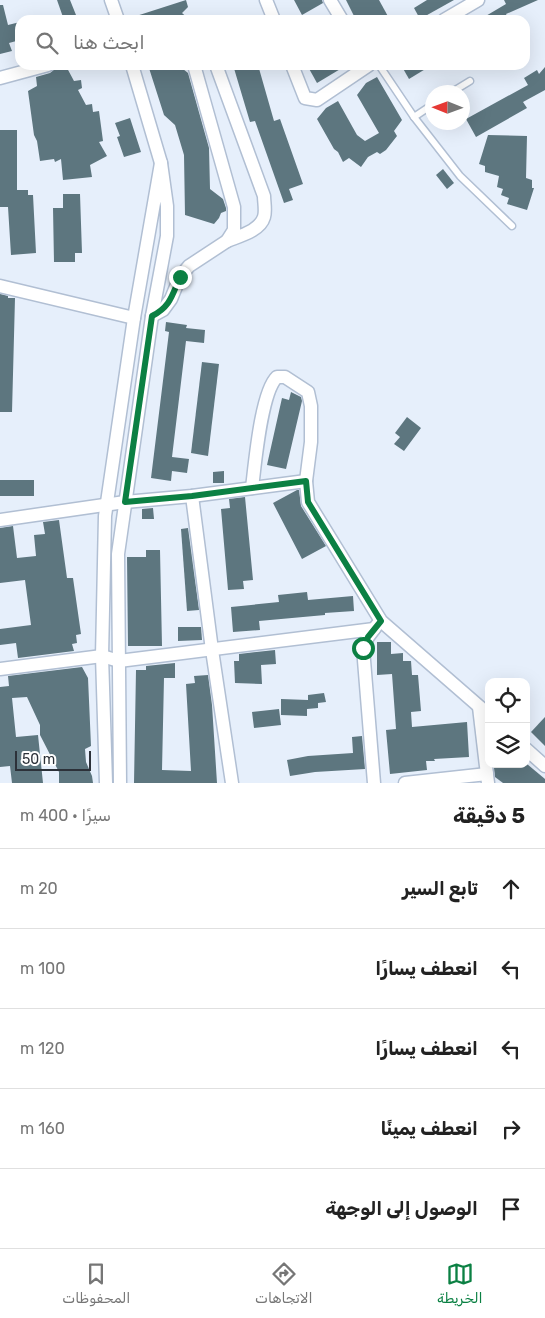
<!DOCTYPE html>
<html lang="ar">
<meta charset="utf-8">
<style>
body{margin:0;font-family:Rubik,"Noto Naskh Arabic",sans-serif;background:#f6f6f6;color:#222;direction:rtl}
.controls{position:absolute;right:15px;bottom:15px;display:grid;overflow:hidden;border-radius:10px;box-shadow:0 5px 20px #0002}
.controls button{width:45px;height:45px;display:grid;place-items:center;padding:0;border:0;border-bottom:1px solid #e0e0e0;background:#fff;color:#222;font:25px sans-serif}
.compass{position:absolute;left:425px;top:85px;width:45px;height:45px;border-radius:50%;background:#fff;box-shadow:0 5px 20px #0002;rotate:271deg}
.scale{position:absolute;left:15px;bottom:12px;width:76px;box-sizing:border-box;padding-left:5px;border:2px solid #2c3139;border-top:0;font-size:14px;line-height:18px;white-space:nowrap;color:#2c3139;-webkit-text-stroke:4px #fff;paint-order:stroke}
.stop{position:absolute;width:15px;height:15px;margin:-11px;border:4px solid #0b8043;border-radius:50%;background:#fff}
.stop.end{background:#0b8043;border-color:#fff;box-shadow:0 1px 5px #0008}
.list{margin:0;padding:0;list-style:none}
h2{display:flex;justify-content:space-between;align-items:center;height:65px;margin:0;padding:0 20px;font-size:21px}
h2 small{font-size:16px;font-weight:400;color:#767676}
.list li{display:grid;grid-template-columns:32px 1fr auto;gap:15px;align-items:center;box-sizing:border-box;height:80px;padding:0 20px;border-top:1px solid #e0e0e0}
.list b{display:block;font-size:19px;white-space:nowrap}
.list em{font-size:16px;font-style:normal;color:#767676}
.icon{flex:none;width:28px;height:28px;fill:none;stroke:currentColor;stroke-width:2;stroke-linecap:round;stroke-linejoin:round}
.map{position:relative;flex:none;width:545px;height:783px;overflow:hidden;direction:ltr}
.search{position:absolute;background:#fff;box-shadow:0 5px 20px #0002;left:15px;right:15px;top:15px;height:55px;display:flex;align-items:center;gap:12px;box-sizing:border-box;padding:0 18px;border-radius:15px;color:#767676;font-size:19px}
.sheet{height:465px;background:#fff}
nav{display:flex;justify-content:space-around;align-items:center;box-sizing:border-box;height:70px;border-top:1px solid #e0e0e0;background:#fff;font-size:14px;color:#767676}
nav a{display:grid;justify-items:center;gap:2px}
nav .on{color:#0b8043}
.map>svg:first-child{display:block}
.building{fill:#5d767f}
.lines{fill:none;stroke-linecap:round;stroke-linejoin:round}
.lane-casing{stroke:#b1bfd3;stroke-width:9}
.street-casing{stroke:#b1bfd3;stroke-width:15}
.lane{stroke:#fff;stroke-width:6}
.street{stroke:#fff;stroke-width:12}
.route{stroke:#0b8043;stroke-width:6}
</style>
<div class="map">
<svg width="545" height="783" viewBox="0 0 545 783">
<rect width="100%" height="100%" fill="#e6effb"/>
<!-- building -->
<g class="building">
<polygon points="57,0 70,0 78,20 64,20"/>
<polygon points="186,0 188,7 182,13 190,20 130,20 130,18"/>
<polygon points="294,0 322,0 323,3 302,15"/>
<polygon points="346,0 379,0 390,20 356,20"/>
<polygon points="427,0 454,0 420,19 414,8"/>
<polygon points="504,0 538,0 506,14 509,20 479,20 506,4"/>
<polygon points="0,5 3,5 8,25 20,22 20,40 9,43 12,51 0,54"/>
<polygon points="148,65 186,65 183,69 188,73 209,148 210,189 223,199 226,208 226,211 221,213 219,218 214,224 185,215 184,155 175,125 164,115"/>
<polygon points="233,65 258,65 274,121 280,119 303,184 289,189 293,200 284,203 255,121 250,122"/>
<polygon points="307,65 347,65 317,83"/>
<polygon points="401,65 432,65 409,79"/>
<polygon points="545,67 545,90 523,102 527,108 476,137 466,119 528,85 524,78 537,70 539,74"/>
<polygon points="67,68 74,81 81,80 82,88 78,90 86,105 92,104 93,112 99,111 103,141 99,142 107,156 90,165 92,177 63,180 61,159 55,162 54,159 40,161 37,141 34,135 28,91 37,86 36,77 50,73 55,69"/>
<polygon points="377,77 402,120 394,131 397,136 386,150 380,154 377,152 368,157 361,167 349,158 343,162 338,152 334,149 317,119 326,108 338,101 357,135 365,141 379,133 357,95 366,83"/>
<polygon points="130,118 141,152 124,157 117,137 120,136 115,123"/>
<polygon points="0,130 17,130 17,190 28,190 28,195 33,195 36,253 11,255 8,207 0,207"/>
<polygon points="488,135 527,136 526,178 532,180 532,188 534,188 527,210 507,204 509,198 501,195 503,189 497,187 499,176 485,172 485,166 479,164"/>
<polygon points="443,169 454,183 447,189 436,175"/>
<polygon points="63,194 80,194 82,253 75,253 75,262 54,262 53,208 63,208"/>
<polygon points="0,294 8,296 8,298 15,298 12,412 0,412"/>
<polygon points="166,322 187,325 186,328 205,330 204,343 186,341 172,457 189,459 187,473 172,471 171,481 151,478 169,332 165,331"/>
<polygon points="202,362 219,364 208,456 191,453"/>
<polygon points="291,392 301,397 302,401 286,469 267,465 282,398 289,400"/>
<polygon points="407,417 421,428 404,451 394,444 400,437 395,433"/>
<polygon points="224,471 224,483 213,483 213,472"/>
<rect x="0" y="480" width="34" height="16"/>
<polygon points="297,490 299,490 301,506 326,546 302,559 273,503"/>
<polygon points="245,497 253,580 243,581 244,589 228,590 221,509 230,508 229,499"/>
<polygon points="153,508 154,519 142,519 142,509"/>
<polygon points="59,520 67,578 73,578 81,634 76,635 77,643 72,644 74,651 18,658 16,643 0,645 0,629 31,625 25,580 0,583 0,528 13,526 17,558 36,556 34,535 45,534 43,522"/>
<polygon points="188,528 199,610 187,611 181,529"/>
<polygon points="146,550 160,550 162,646 128,646 127,557 146,557"/>
<polygon points="307,592 308,600 353,596 354,611 325,613 325,615 259,621 260,630 233,632 231,607 279,602 278,595"/>
<polygon points="178,627 201,627 202,640 178,641"/>
<polygon points="377,642 391,642 391,654 403,653 403,661 411,661 412,675 418,675 421,711 411,712 412,727 467,722 469,757 434,759 435,761 426,761 427,770 390,774 386,730 396,729 392,674 377,675"/>
<polygon points="275,650 276,664 261,665 262,684 235,683 234,661 239,661 239,654"/>
<polygon points="175,663 175,678 164,678 162,770 191,771 186,684 195,683 194,676 208,675 212,705 217,783 134,783 136,670 146,670 146,666"/>
<polygon points="82,667 88,678 91,746 85,749 86,762 92,776 93,783 59,783 59,772 40,735 40,725 27,697 12,698 16,737 38,735 43,783 12,783 10,766 0,767 0,687 9,686 8,676"/>
<polygon points="324,693 326,702 318,703 318,708 307,709 307,716 281,715 281,699 308,700 308,695"/>
<polygon points="279,709 281,725 254,728 252,712"/>
<polygon points="545,717 545,746 531,732"/>
<polygon points="362,736 365,769 315,772 290,776 287,760 308,756 353,753 352,737"/>
<polygon points="498,764 527,764 545,779 545,783 503,783 495,777 494,768"/>
</g>
<g class="lines">
<!-- lane casing -->
<g class="lane-casing">
<g id="lane">
<polyline points="379,65 414,117 460,176 512,226"/>
<polyline points="452,92 470,81"/>
<polyline points="414,117 432,105"/>
</g>
</g>
<!-- street casing -->
<g class="street-casing">
<g id="street">
<polyline points="111,0 118,20"/>
<polyline points="266,0 274,20"/>
<polyline points="330,0 342,20"/>
<polyline points="444,20 478,0"/>
<polyline points="132,65 161,163"/>
<path d="M216 65 264 196C264 202 266 211 264 217 260 231 239 236 227 241"/>
<polyline points="292,65 305,98 317,100 369,65"/>
<polyline points="0,78 48,65"/>
<polyline points="0,286 134,318"/>
<polyline points="152,316 163,310 171,299 180,277 189,266 227,241 234,230 234,207 194,65"/>
<path d="M252 488C255 464 261 392 277 377H285L308 392 311 406V442L306 481 308 502 381 621 489 715"/>
<polyline points="192,496 212,650 232,783"/>
<polyline points="0,520 125,502 192,496 306,481"/>
<polyline points="0,669 102,656 119,661 374,629"/>
<polyline points="479,707 488,783"/>
<polyline points="526,749 545,766"/>
<polyline points="106,783 102,656 105,516 134,318 161,163 167,206 167,236 152,316 118,554 120,783"/>
<polyline points="374,783 363,648 368,637 377,625"/>
<polyline points="405,783 487,774"/>
</g>
</g>
<!-- lane -->
<use href="#lane" class="lane"/>
<!-- street -->
<use href="#street" class="street"/>
</g>
<g class="lines">
<!-- route -->
<path class="route" d="M180 277C172 295 171 306 152 316L125 502 192 496 306 481 308 502 381 621 368 637 363 648"/>
</g>
</svg>
<div class="controls">
<button><svg class="icon" aria-label="locate" viewBox="0 0 24 24"><circle cx="12" cy="12" r="6"/><path d="M12 2v4M12 18v4M2 12h4M18 12h4"/></svg></button>
<button><svg class="icon" aria-label="layers" viewBox="0 0 24 24"><path d="M12 4l9 5-9 5-9-5zM3 14l9 5 9-5"/></svg></button>
</div>
<svg class="compass" viewBox="-18 -18 36 36"><path d="M0-13l5 13h-10z" fill="#e53935"/><path d="M0 13l5-13h-10z" fill="#767676"/></svg>
<div class="scale">50 m</div>
<div class="stop" style="left:363px;top:648px"></div>
<div class="stop end" style="left:180px;top:277px"></div>
<div class="search"><svg class="icon" aria-label="search" viewBox="0 0 24 24"><circle cx="10" cy="10" r="6"/><path d="M15 15l6 6"/></svg>ابحث هنا</div>
</div>
<section class="sheet">
<h2>5 دقيقة<small>سيرًا · 400 m</small></h2>
<ul class="list">
<li><svg class="icon" aria-label="ahead" viewBox="0 0 24 24"><path d="M12 20V5M6 11l6-6 6 6"/></svg><div><b>تابع السير</b></div><em>20 m</em></li>
<li><svg class="icon" aria-label="left" viewBox="0 0 24 24"><path d="M17 20v-9H6M10 6l-5 5 5 5"/></svg><div><b>انعطف يسارًا</b></div><em>100 m</em></li>
<li><svg class="icon" aria-label="left" viewBox="0 0 24 24"><path d="M17 20v-9H6M10 6l-5 5 5 5"/></svg><div><b>انعطف يسارًا</b></div><em>120 m</em></li>
<li><svg class="icon" aria-label="right" viewBox="0 0 24 24"><path d="M7 20v-9h11M14 6l5 5-5 5"/></svg><div><b>انعطف يمينًا</b></div><em>160 m</em></li>
<li><svg class="icon" aria-label="arrive" viewBox="0 0 24 24"><path d="M6 21V4h12l-3 4 3 4H6"/></svg><div><b>الوصول إلى الوجهة</b></div></li>
</ul>
</section>
<nav>
<a class="on"><svg class="icon" aria-label="map" viewBox="0 0 24 24"><path d="M3 6l6-2 6 2 6-2v14l-6 2-6-2-6 2zM9 4v14M15 6v14"/></svg>الخريطة</a>
<a><svg class="icon" aria-label="directions" viewBox="0 0 24 24"><path d="M12 3l9 9-9 9-9-9zM9 14v-3h6M13 9l2 2-2 2"/></svg>الاتجاهات</a>
<a><svg class="icon" aria-label="saved" viewBox="0 0 24 24"><path d="M7 4h10v16l-5-4-5 4z"/></svg>المحفوظات</a>
</nav>
